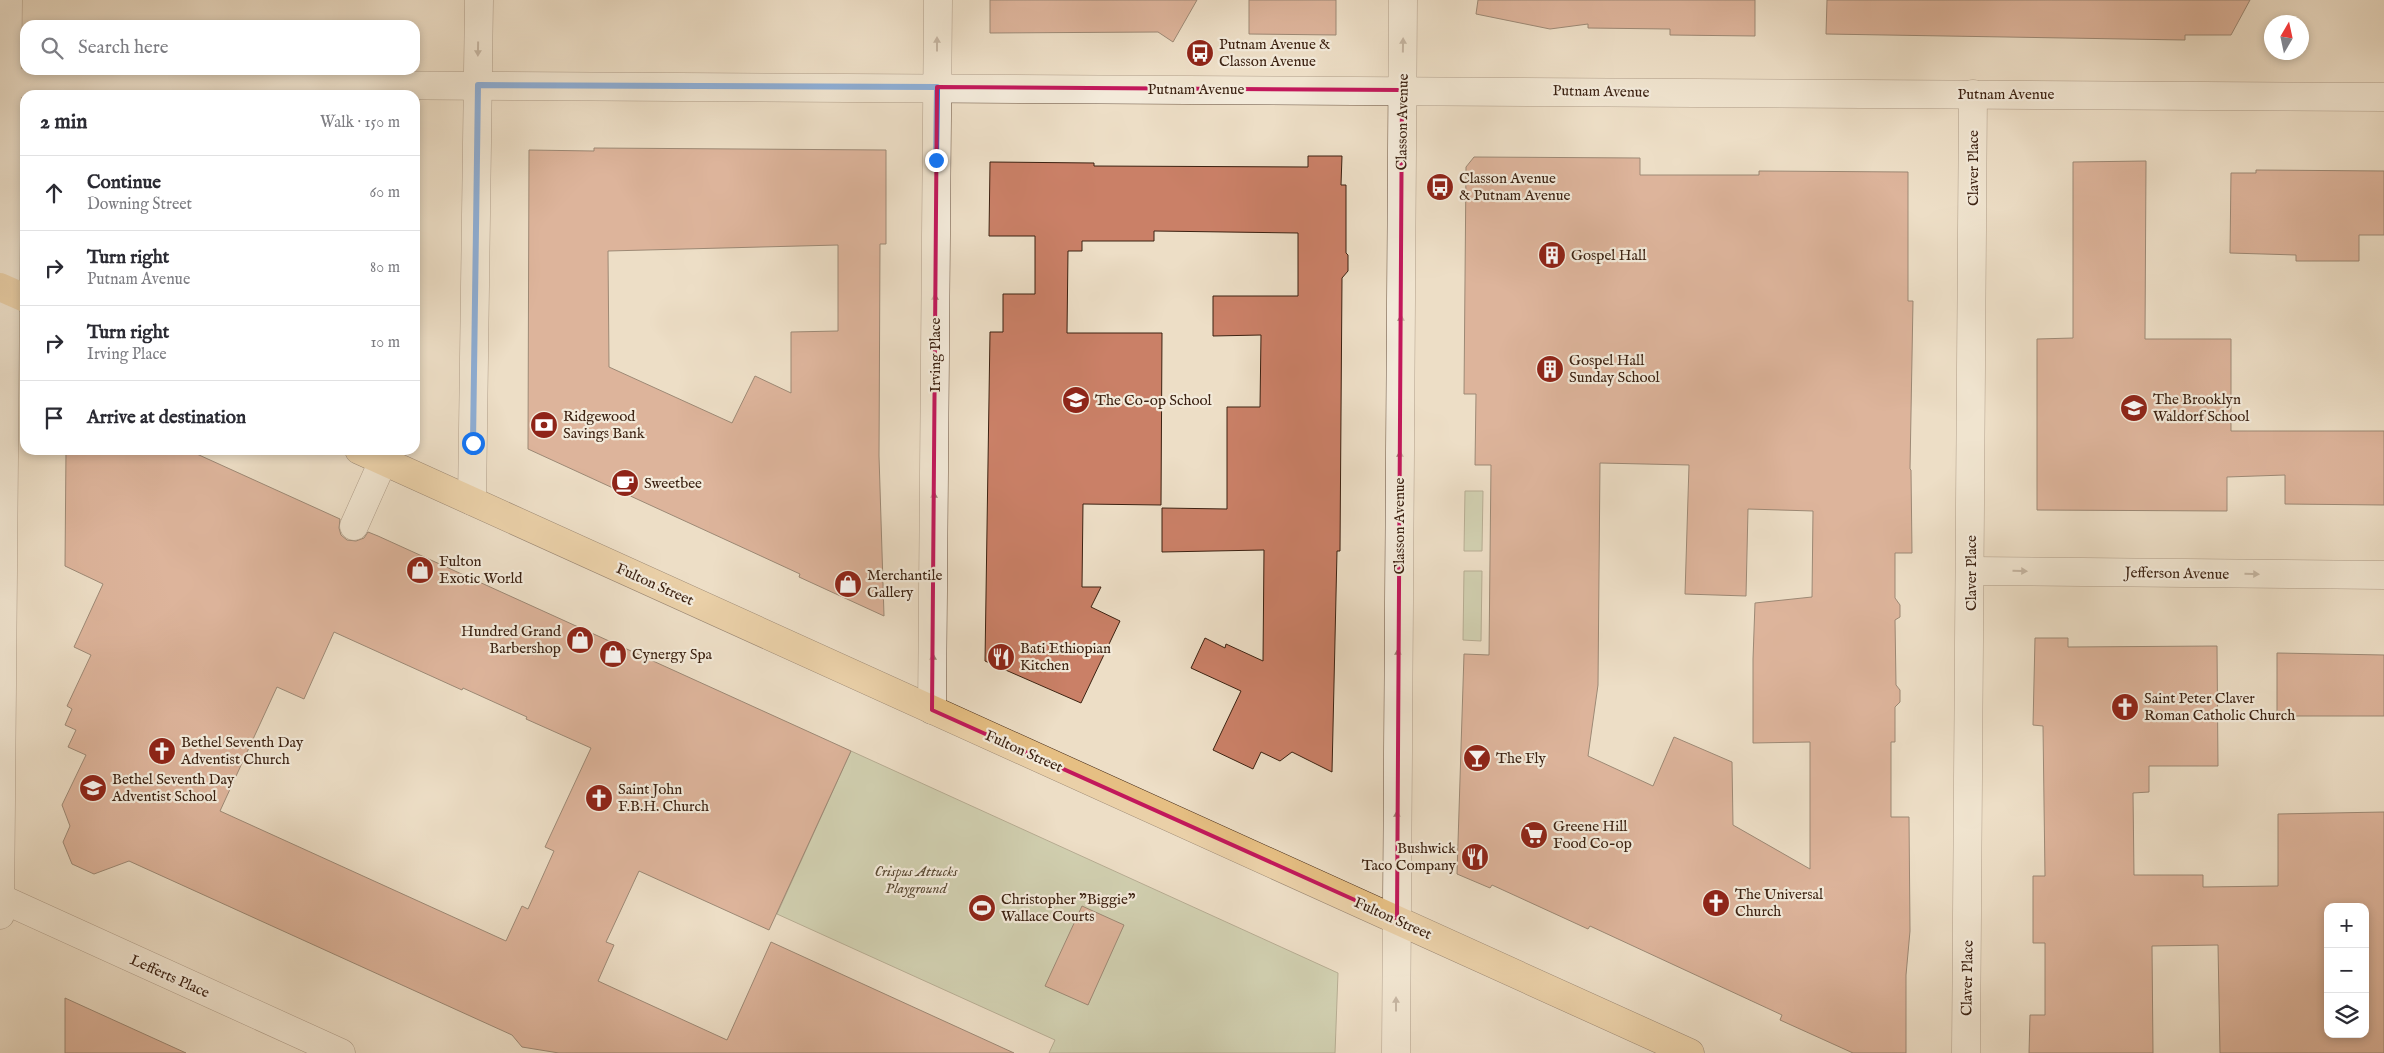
<!DOCTYPE html>
<meta charset="utf-8">
<style>
body{margin:0;font-family:"IM FELL English",serif;background:#f7f7f7;color:#2b2b33}
.controls{position:absolute;right:15px;bottom:15px;display:grid;overflow:hidden;border-radius:10px;box-shadow:0 2px 8px #0003}
.controls button{width:45px;height:45px;display:grid;place-items:center;padding:0;border:0;border-bottom:1px solid #e1e1e2;background:#fff;color:#2b2b33;font:25px sans-serif}
.compass{position:absolute;left:2264px;top:15px;width:45px;height:45px;border-radius:50%;background:#fff;box-shadow:0 2px 8px #0003;rotate:9deg}
.stop{position:absolute;width:15px;height:15px;margin:-11px;border:4px solid #1a73e8;border-radius:50%;background:#fff}
.stop.end{background:#1a73e8;border-color:#fff;box-shadow:0 1px 5px #0008}
.list{margin:0;padding:0;list-style:none}
h2{display:flex;justify-content:space-between;align-items:center;height:65px;margin:0;padding:0 20px;font-size:21px}
h2 small{font-size:16px;font-weight:400;color:#7c7c81}
.list li{display:grid;grid-template-columns:32px 1fr auto;gap:15px;align-items:center;box-sizing:border-box;height:75px;padding:0 20px;border-top:1px solid #e1e1e2}
.list b{display:block;font-size:19px;white-space:nowrap}
.list p{margin:0;font-size:16px;white-space:nowrap;color:#7c7c81}
.list em{font-size:16px;font-style:normal;color:#7c7c81}
.icon{flex:none;width:28px;height:28px;fill:none;stroke:currentColor;stroke-width:2;stroke-linecap:round;stroke-linejoin:round}
.map{position:relative;flex:none;width:2384px;height:1053px;overflow:hidden}
.search{position:absolute;background:#fff;box-shadow:0 2px 8px #0003;left:20px;top:20px;width:400px;height:55px;display:flex;align-items:center;gap:12px;box-sizing:border-box;padding:0 18px;border-radius:15px;color:#7c7c81;font-size:19px}
.panel{position:absolute;background:#fff;box-shadow:0 2px 8px #0003;left:20px;top:90px;width:400px;height:365px;border-radius:15px}
.map>svg:first-child{display:block}
.green{fill:#b2c29a;stroke:#777256}
.building{fill:#ca8067;stroke:#3c2212;fill-rule:evenodd}
.lines{fill:none;stroke-linecap:round;stroke-linejoin:round}
.minor-casing{stroke:#68513f;stroke-width:29}
.major-casing{stroke:#3c2212;stroke-width:29}
.minor{stroke:#f3eada;stroke-width:28}
.major{stroke:#e6bf83;stroke-width:28}
.oneway{fill:#988676}
.route{stroke:#1a73e8;stroke-width:6}
.marked{fill:none;stroke:#c2185b;stroke-width:4;stroke-linejoin:round}
.labels{text-anchor:middle;stroke-width:4.5;stroke-linejoin:round;paint-order:stroke}
.poi-label{font-size:15px;fill:#3c2212;stroke:#f3eada;text-anchor:start}
.street-label{font-size:15px;fill:#3c2212;stroke:#f3eada}
.park-label{font-size:15px;font-style:italic;fill:#5a4a34;stroke:#f3eada}
</style>
<div class="map">
<svg width="2384" height="1053" viewBox="0 0 2384 1053">
<rect width="100%" height="100%" fill="#eddec6"/>
<filter id="stains"><feTurbulence type="fractalNoise" baseFrequency=".004" numOctaves="4"/><feColorMatrix values="0 0 0 0 .2 0 0 0 0 .09 0 0 0 0 .02 0 0 0 .5 -.17"/></filter>
<radialGradient id="worn" r=".72"><stop offset=".6" stop-color="#630" stop-opacity="0"/><stop offset="1" stop-color="#630" stop-opacity=".3"/></radialGradient>
<!-- green -->
<g class="green">
<polygon points="1465,491 1483,491 1482,551 1464,551"/>
<polygon points="1464,571 1482,571 1481,641 1463,640"/>
<polygon points="851,751 1338,973 1335,1053 1049,1053 1055,1040 777,914"/>
</g>
<!-- building -->
<g class="building">
<polygon points="990,0 1197,0 1173,42 1158,32 990,33"/>
<polygon points="1249,0 1336,0 1336,35 1249,34"/>
<polygon points="1478,0 1755,0 1755,36 1670,35 1670,29 1588,28 1588,24 1550,29 1476,14"/>
<polygon points="1827,0 2250,0 2231,35 2185,35 2185,40 1826,34"/>
<path d="M594 148 886 150V244H880L879 456 884 616 799 577 800 574 748 550 528 449 529 150 594 151ZM838 245V331L791 332V393L755 376 732 423 609 367 608 251Z"/>
<polygon points="1308,156 1342,156 1341,185 1346,185 1346,253 1348,255 1348,271 1342,278 1340,551 1337,551 1332,772 1292,752 1280,761 1261,752 1253,769 1213,750 1241,691 1191,668 1205,638 1225,648 1226,644 1263,661 1264,550 1162,552 1162,508 1227,509 1227,407 1260,407 1261,335 1213,336 1213,296 1298,296 1298,233 1154,231 1154,241 1082,241 1082,251 1068,251 1067,333 1162,333 1161,505 1083,504 1082,587 1101,587 1091,607 1120,621 1081,703 985,661 990,332 1003,332 1003,294 1035,294 1035,236 989,236 990,162 1094,163 1094,166 1308,167"/>
<path d="M1474 157 1640 158V175H1759V171L1908 172V301H1913L1910 469 1911 470 1912 553H1895V598L1900 605V617L1895 620 1896 685 1900 690V702L1895 707V742H1891V817H1909L1910 931 1906 975V1053H1853L1780 1020 1782 1015 1590 926 1588 929 1492 885 1490 888 1457 874 1464 654 1489 655 1491 465H1475L1476 394H1464L1466 167ZM1600 463 1689 465 1685 594 1746 596 1748 509 1813 511 1812 597 1755 603 1753 659V743L1810 742V869L1733 825 1732 762 1674 737 1653 786 1588 756 1598 685Z"/>
<polygon points="2146,161 2145,339 2231,339 2231,431 2384,431 2384,505 2285,504 2285,475 2227,477 2227,511 2037,510 2037,339 2073,338 2073,162"/>
<polygon points="2256,170 2384,171 2384,235 2359,235 2359,261 2296,261 2296,255 2230,253 2231,173 2256,173"/>
<path d="M66 450H188L340 519 339 528 341 535 347 540 356 541 364 538 368 532 378 536 851 751 769 930 639 871 606 942 614 945 598 981 727 1040 771 942 1014 1053H559L522 1047 512 1035 129 861 94 874 72 864 63 842 70 826 62 805 86 755 68 747 76 730 65 725 72 709 67 706 91 655 74 647 103 584 65 566ZM334 632 462 690 463 688 527 717 526 719 591 748 545 847 554 851 528 909 522 906 506 941 220 811 277 687 304 699Z"/>
<path d="M2035 638H2068V647L2217 646 2218 766H2149V792L2133 793 2134 875H2203V887L2278 886V814L2384 812V1053H2220L2218 945 2152 946 2153 1053H2029L2030 1015H2045V943H2033V876H2045L2043 726 2033 725ZM2328 907H2365V1034H2328Z"/>
<polygon points="2277,653 2384,655 2384,716 2277,716"/>
<polygon points="1082,906 1124,925 1088,1005 1045,986"/>
<polygon points="65,998 186,1053 65,1053"/>
</g>
<g class="lines">
<!-- minor casing -->
<g class="minor-casing">
<g id="minor">
<polyline points="8,83 2384,97"/>
<polyline points="472,501 479,0"/>
<polyline points="354,526 383,461"/>
<polyline points="1971,571 2384,575"/>
<polyline points="932,710 938,0"/>
<polyline points="0,898 341,1053"/>
<polyline points="0,915 8,0"/>
<polyline points="1396,1053 1403,0"/>
<polyline points="1966,1053 1973,94"/>
</g>
</g>
<!-- major casing -->
<g class="major-casing">
<g id="major">
<polyline points="0,287 25,298"/>
<polyline points="359,450 1690,1053"/>
</g>
</g>
<!-- minor -->
<use href="#minor" class="minor"/>
<!-- major -->
<use href="#major" class="major"/>
</g>
<!-- one-way arrows -->
<defs><path id="oneway-solid" d="M-6-.8H1V-3.2L6.5 0L1 3.2V.8H-6Z" transform="scale(1.25)"/></defs>
<g class="oneway">
<use href="#oneway-solid" transform="translate(937 44) rotate(-90)"/>
<use href="#oneway-solid" transform="translate(1403 45) rotate(-89)"/>
<use href="#oneway-solid" transform="translate(478 49) rotate(91)"/>
<use href="#oneway-solid" transform="translate(935 301) rotate(-90)"/>
<use href="#oneway-solid" transform="translate(1401 322) rotate(-90)"/>
<use href="#oneway-solid" transform="translate(1400 458) rotate(-90)"/>
<use href="#oneway-solid" transform="translate(934 499) rotate(-90)"/>
<use href="#oneway-solid" transform="translate(2020 571) rotate(1)"/>
<use href="#oneway-solid" transform="translate(2252 574) rotate(1)"/>
<use href="#oneway-solid" transform="translate(1398 656) rotate(-90)"/>
<use href="#oneway-solid" transform="translate(933 661) rotate(-89)"/>
<use href="#oneway-solid" transform="translate(1397 818) rotate(-90)"/>
<use href="#oneway-solid" transform="translate(1396 1004) rotate(-90)"/>
</g>
<g class="lines">
<!-- route -->
<polyline class="route" points="473,443 478,85 937,87 936,160"/>
</g>
<!-- marked area -->
<path d="M0 0H2384V1053H0ZM937 87 1402 90 1397 919 932 710Z" fill="#eddec6" fill-opacity=".55" fill-rule="evenodd"/>
<path class="marked" d="M937 87 1402 90 1397 919 932 710Z"/>
<!-- icons -->
<defs>
<g id="bus-disc" transform="scale(1.4375)"><circle r="9.5" fill="#8f2418" stroke="#f3eada"/><path d="M-5-6H5V4H4V6H2V4H-2V6H-4V4H-5ZM-3.5-4V0h7V-4ZM-3.5 1.2v1.5H-2V1.2ZM2 1.2v1.5H3.5V1.2Z" fill="#fff"/></g>
<g id="building-disc" transform="scale(1.4375)"><circle r="9.5" fill="#8f2418" stroke="#f3eada"/><path d="M-4-6H4V6H1V3H-1V6H-4ZM-2.5-4.3h1.7v1.8h-1.7ZM.8-4.3h1.7v1.8H.8ZM-2.5-1h1.7V.8h-1.7ZM.8-1h1.7V.8H.8Z" fill="#fff"/></g>
<g id="school-disc" transform="scale(1.4375)"><circle r="9.5" fill="#8f2418" stroke="#f3eada"/><path d="M0-5L7-2L0 1L-7-2ZM-4 1L0 2.5L4 1V4Q0 6-4 4Z" fill="#fff"/></g>
<g id="bank-disc" transform="scale(1.4375)"><circle r="9.5" fill="#8f2418" stroke="#f3eada"/><path d="M-6-4H6V4H-6ZM0-2.3a2.3 2.3 0 1 0 0 4.6a2.3 2.3 0 1 0 0-4.6Z" fill="#fff"/></g>
<g id="cafe-disc" transform="scale(1.4375)"><circle r="9.5" fill="#8f2418" stroke="#f3eada"/><path d="M-5.5-4.5H6V0H3Q3 3.5 0 3.5H-2.5Q-5.5 3.5-5.5 0ZM3-3.2v2h1.7v-2ZM-6 4.5H4V6H-6Z" fill="#fff"/></g>
<g id="shop-disc" transform="scale(1.4375)"><circle r="9.5" fill="#8f2418" stroke="#f3eada"/><path d="M-5-2.5h2.3a2.7 3.5 0 0 1 5.4 0H5L5.5 6h-11ZM-1.5-2.5h3a1.5 2.3 0 0 0-3 0Z" fill="#fff"/></g>
<g id="restaurant-disc" transform="scale(1.4375)"><circle r="9.5" fill="#8f2418" stroke="#f3eada"/><path d="M-5-6h1v4h1v-4h1v4h1v-4h1v5L-1.5 .5V6h-2V.5L-5-1ZM5-6V6H3V1.5H1.5Q1.5-4 5-6Z" fill="#fff"/></g>
<g id="church-disc" transform="scale(1.4375)"><circle r="9.5" fill="#8f2418" stroke="#f3eada"/><path d="M-1.2-6h2.4v3.5h3.3v2.4h-3.3V6h-2.4V-.1h-3.3v-2.4h3.3Z" fill="#fff"/></g>
<g id="bar-disc" transform="scale(1.4375)"><circle r="9.5" fill="#8f2418" stroke="#f3eada"/><path d="M-6-5H6L.8 .8V4.5H3.5V6h-7V4.5H-.8V.8Z" fill="#fff"/></g>
<g id="supermarket-disc" transform="scale(1.4375)"><circle r="9.5" fill="#8f2418" stroke="#f3eada"/><path d="M-6-5.5h2.5l.6 2H6L4.5 2H-2.5L-4.4-4H-6ZM-1.5 3.2a1.3 1.3 0 1 0 .1 0ZM3 3.2a1.3 1.3 0 1 0 .1 0Z" fill="#fff"/></g>
<g id="stadium-disc" transform="scale(1.4375)"><circle r="9.5" fill="#8f2418" stroke="#f3eada"/><path d="M0-5a6.5 5 0 1 0 0 10a6.5 5 0 1 0 0-10ZM-3.5-1.8h7v3.6h-7Z" fill="#fff"/></g>
</defs>
<g fill-rule="evenodd">
<use href="#bus-disc" x="1200" y="53"/>
<use href="#bus-disc" x="1440" y="187"/>
<use href="#building-disc" x="1552" y="255"/>
<use href="#building-disc" x="1550" y="369"/>
<use href="#school-disc" x="1076" y="400"/>
<use href="#school-disc" x="2134" y="408"/>
<use href="#bank-disc" x="544" y="425"/>
<use href="#cafe-disc" x="625" y="483"/>
<use href="#shop-disc" x="420" y="570"/>
<use href="#shop-disc" x="848" y="584"/>
<use href="#shop-disc" x="580" y="640"/>
<use href="#shop-disc" x="613" y="654"/>
<use href="#restaurant-disc" x="1001" y="657"/>
<use href="#church-disc" x="2125" y="707"/>
<use href="#church-disc" x="162" y="751"/>
<use href="#bar-disc" x="1477" y="758"/>
<use href="#school-disc" x="93" y="788"/>
<use href="#church-disc" x="599" y="798"/>
<use href="#supermarket-disc" x="1534" y="835"/>
<use href="#restaurant-disc" x="1475" y="857"/>
<use href="#church-disc" x="1716" y="903"/>
<use href="#stadium-disc" x="982" y="908"/>
</g>
<g class="labels">
<!-- poi labels -->
<g class="poi-label">
<text x="1219" y="49">Putnam Avenue &amp;<tspan x="1219" dy="17">Classon Avenue</tspan></text>
<text x="1459" y="183">Classon Avenue<tspan x="1459" dy="17">&amp; Putnam Avenue</tspan></text>
<text x="1571" y="260">Gospel Hall</text>
<text x="1569" y="365">Gospel Hall<tspan x="1569" dy="17">Sunday School</tspan></text>
<text x="2153" y="404">The Brooklyn<tspan x="2153" dy="17">Waldorf School</tspan></text>
<text x="1095" y="405">The Co-op School</text>
<text x="563" y="421">Ridgewood<tspan x="563" dy="17">Savings Bank</tspan></text>
<text x="644" y="488">Sweetbee</text>
<text x="439" y="566">Fulton<tspan x="439" dy="17">Exotic World</tspan></text>
<text x="867" y="580">Merchantile<tspan x="867" dy="17">Gallery</tspan></text>
<text x="561" y="636" text-anchor="end">Hundred Grand<tspan x="561" dy="17">Barbershop</tspan></text>
<text x="1020" y="653">Bati Ethiopian<tspan x="1020" dy="17">Kitchen</tspan></text>
<text x="632" y="659">Cynergy Spa</text>
<text x="2144" y="703">Saint Peter Claver<tspan x="2144" dy="17">Roman Catholic Church</tspan></text>
<text x="181" y="747">Bethel Seventh Day<tspan x="181" dy="17">Adventist Church</tspan></text>
<text x="1496" y="763">The Fly</text>
<text x="112" y="784">Bethel Seventh Day<tspan x="112" dy="17">Adventist School</tspan></text>
<text x="618" y="794">Saint John<tspan x="618" dy="17">F.B.H. Church</tspan></text>
<text x="1553" y="831">Greene Hill<tspan x="1553" dy="17">Food Co-op</tspan></text>
<text x="1456" y="853" text-anchor="end">Bushwick<tspan x="1456" dy="17">Taco Company</tspan></text>
<text x="1735" y="899">The Universal<tspan x="1735" dy="17">Church</tspan></text>
<text x="1001" y="904">Christopher "Biggie"<tspan x="1001" dy="17">Wallace Courts</tspan></text>
</g>
<!-- street labels -->
<g class="street-label">
<text x="1196" y="94">Putnam Avenue</text>
<text transform="translate(1601 91) rotate(1)" y="5">Putnam Avenue</text>
<text x="2006" y="99">Putnam Avenue</text>
<text transform="translate(1402 122) rotate(-89)" y="5">Classon Avenue</text>
<text transform="translate(1973 168) rotate(-90)" y="5">Claver Place</text>
<text transform="translate(935 355) rotate(-90)" y="5">Irving Place</text>
<text transform="translate(1399 526) rotate(-90)" y="5">Classon Avenue</text>
<text transform="translate(1971 573) rotate(-90)" y="5">Claver Place</text>
<text transform="translate(2177 573) rotate(1)" y="5">Jefferson Avenue</text>
<text transform="translate(655 584) rotate(24)" y="5">Fulton Street</text>
<text transform="translate(1024 751) rotate(24)" y="5">Fulton Street</text>
<text transform="translate(1393 918) rotate(24)" y="5">Fulton Street</text>
<text transform="translate(170 976) rotate(24)" y="5">Lefferts Place</text>
<text transform="translate(1967 978) rotate(-89)" y="5">Claver Place</text>
</g>
<!-- park labels -->
<g class="park-label">
<text x="916" y="876">Crispus Attucks<tspan x="916" dy="17">Playground</tspan></text>
</g>
</g>
<rect width="100%" height="100%" filter="url(#stains)"/>
<rect width="100%" height="100%" fill="url(#worn)"/>
</svg>
<div class="controls">
<button>+</button>
<button>−</button>
<button><svg class="icon" aria-label="layers" viewBox="0 0 24 24"><path d="M12 4l9 5-9 5-9-5zM3 14l9 5 9-5"/></svg></button>
</div>
<svg class="compass" viewBox="-18 -18 36 36"><path d="M0-13l5 13h-10z" fill="#e53935"/><path d="M0 13l5-13h-10z" fill="#7c7c81"/></svg>
<div class="stop" style="left:473px;top:443px"></div>
<div class="stop end" style="left:936px;top:160px"></div>
<div class="search"><svg class="icon" aria-label="search" viewBox="0 0 24 24"><circle cx="10" cy="10" r="6"/><path d="M15 15l6 6"/></svg>Search here</div>
<section class="panel">
<h2>2 min<small>Walk · 150 m</small></h2>
<ul class="list">
<li><svg class="icon" aria-label="ahead" viewBox="0 0 24 24"><path d="M12 20V5M6 11l6-6 6 6"/></svg><div><b>Continue</b><p>Downing Street</p></div><em>60 m</em></li>
<li><svg class="icon" aria-label="right" viewBox="0 0 24 24"><path d="M7 20v-9h11M14 6l5 5-5 5"/></svg><div><b>Turn right</b><p>Putnam Avenue</p></div><em>80 m</em></li>
<li><svg class="icon" aria-label="right" viewBox="0 0 24 24"><path d="M7 20v-9h11M14 6l5 5-5 5"/></svg><div><b>Turn right</b><p>Irving Place</p></div><em>10 m</em></li>
<li><svg class="icon" aria-label="arrive" viewBox="0 0 24 24"><path d="M6 21V4h12l-3 4 3 4H6"/></svg><div><b>Arrive at destination</b></div></li>
</ul>
</section>
</div>
